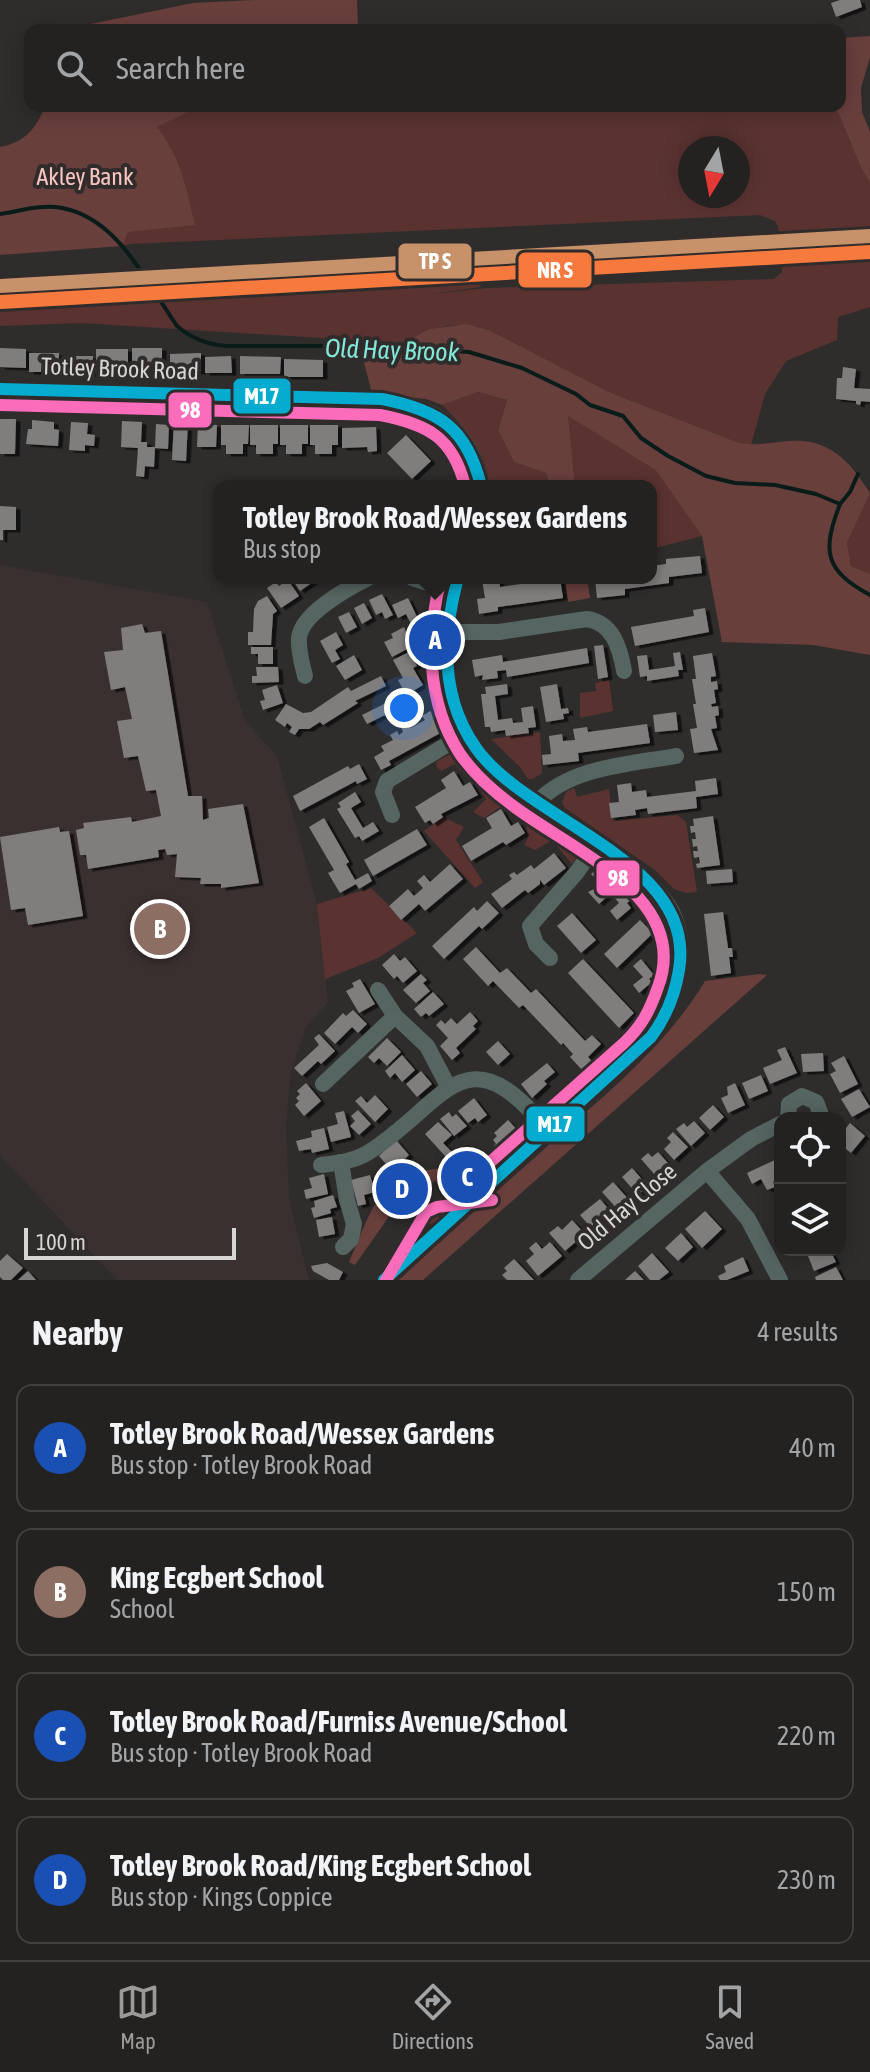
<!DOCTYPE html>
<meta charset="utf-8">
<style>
body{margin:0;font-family:"Asap Condensed",sans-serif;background:#2f2f2e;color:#f1f3f6}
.controls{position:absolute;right:24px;bottom:24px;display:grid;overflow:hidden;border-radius:16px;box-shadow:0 4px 20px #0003}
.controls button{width:72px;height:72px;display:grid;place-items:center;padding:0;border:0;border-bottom:2px solid #403f3f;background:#232221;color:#f1f3f6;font:40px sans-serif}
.compass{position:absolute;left:678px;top:136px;width:72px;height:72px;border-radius:50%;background:#232221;box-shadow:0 4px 20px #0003;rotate:190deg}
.scale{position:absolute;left:24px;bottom:20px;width:212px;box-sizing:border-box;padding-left:8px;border:4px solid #d7d4d4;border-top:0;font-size:22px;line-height:28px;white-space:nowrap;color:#d7d4d4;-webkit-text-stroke:6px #302c2b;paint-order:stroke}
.you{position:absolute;left:404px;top:708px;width:28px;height:28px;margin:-20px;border:6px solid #fff;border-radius:50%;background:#1a73e8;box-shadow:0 0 0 12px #1a73e833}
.badge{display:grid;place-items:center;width:52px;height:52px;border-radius:50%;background:#9c9a99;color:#fff;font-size:26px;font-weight:700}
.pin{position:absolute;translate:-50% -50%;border:4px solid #fff;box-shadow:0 2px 8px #0006}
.popup{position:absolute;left:213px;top:480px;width:444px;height:104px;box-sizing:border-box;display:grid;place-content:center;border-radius:16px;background:#232221;filter:drop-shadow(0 2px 6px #0005);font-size:26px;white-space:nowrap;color:#a3a4a5}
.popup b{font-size:30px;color:#f1f3f6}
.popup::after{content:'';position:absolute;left:50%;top:100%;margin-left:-16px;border:16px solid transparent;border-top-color:#232221}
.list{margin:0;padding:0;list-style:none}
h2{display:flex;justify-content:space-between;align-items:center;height:104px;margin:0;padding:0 32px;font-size:34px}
h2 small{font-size:26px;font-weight:400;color:#a3a4a5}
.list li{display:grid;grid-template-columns:52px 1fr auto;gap:24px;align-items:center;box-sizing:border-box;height:128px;margin:0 16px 16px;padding:0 16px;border:2px solid #403f3f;border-radius:16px}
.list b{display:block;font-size:30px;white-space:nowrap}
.list p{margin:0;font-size:26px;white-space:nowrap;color:#a3a4a5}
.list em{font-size:26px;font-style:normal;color:#a3a4a5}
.icon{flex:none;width:44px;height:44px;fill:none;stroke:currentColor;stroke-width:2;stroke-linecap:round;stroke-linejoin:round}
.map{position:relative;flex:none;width:870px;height:1280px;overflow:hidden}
.search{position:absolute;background:#232221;box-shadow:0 4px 20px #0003;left:24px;right:24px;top:24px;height:88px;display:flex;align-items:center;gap:20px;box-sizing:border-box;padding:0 28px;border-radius:16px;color:#a3a4a5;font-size:30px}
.sheet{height:680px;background:#232221}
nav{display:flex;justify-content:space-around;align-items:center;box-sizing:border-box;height:112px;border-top:2px solid #403f3f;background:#232221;font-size:22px;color:#a3a4a5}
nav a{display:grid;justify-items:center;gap:4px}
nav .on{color:#9c9a99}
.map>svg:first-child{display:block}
.built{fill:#3b3030}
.green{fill:#5a3331;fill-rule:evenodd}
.forest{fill:#693f3c}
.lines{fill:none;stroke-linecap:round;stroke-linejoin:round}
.stream{stroke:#091c19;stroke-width:4}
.building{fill:#807e7d;filter:url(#shadow)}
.street{stroke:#556562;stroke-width:16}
.bus-1-casing{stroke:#302c2b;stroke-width:18}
.bus-2-casing{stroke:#302c2b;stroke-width:18}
.bus-1{stroke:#06acd0;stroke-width:12}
.bus-2{stroke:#fb6dba;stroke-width:12}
.rail-1-casing{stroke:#302c2b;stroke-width:20}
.rail-2-casing{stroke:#302c2b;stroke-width:20}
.rail-1{stroke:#c7916a;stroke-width:14}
.rail-2{stroke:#f6793e;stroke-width:14}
.labels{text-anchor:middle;stroke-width:8;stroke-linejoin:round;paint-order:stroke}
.park-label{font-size:24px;fill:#f7c4c0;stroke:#302c2b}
.street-label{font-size:24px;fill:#d7d4d4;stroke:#302c2b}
.water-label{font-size:26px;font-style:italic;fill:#81e7d9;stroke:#302c2b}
.line-badge{stroke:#302c2b;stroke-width:3}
.badge-label{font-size:22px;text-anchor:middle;font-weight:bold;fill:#fff}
</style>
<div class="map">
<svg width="870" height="1280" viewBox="0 0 870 1280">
<defs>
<filter id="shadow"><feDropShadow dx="4.5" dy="2.5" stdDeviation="0" flood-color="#0009"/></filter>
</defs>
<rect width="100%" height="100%" fill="#2f2d2c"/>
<!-- built -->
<polygon class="built" points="0,565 207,602 245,721 277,756 317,904 328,1002 306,1027 291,1072 286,1124 289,1199 309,1280 117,1280 0,1155"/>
<!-- green -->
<g class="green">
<path d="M200 106H816L838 112 861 168 870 181V307L838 317 837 340 786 361 765 394 751 445 734 441 609 392 489 330C460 319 428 328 402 343L81 323 0 326V307L477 277 481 287 432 294 487 288 774 279 782 272 778 226 775 221 760 215 131 244 122 246 156 126ZM690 148H738V196H690Z"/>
<path d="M478 392 507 400 498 430 514 462 546 473 550 486H488C487 450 466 429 442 405Z"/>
<polygon points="567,415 657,470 702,536 651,549 651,486 575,486"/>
<polygon points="870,493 870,574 851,566 847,543"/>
<polygon points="609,680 613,711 580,718 580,693 596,691 595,683"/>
<polygon points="540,732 542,773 533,779 528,779 520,767 491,739"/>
<polygon points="463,748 511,793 577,836 583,847 572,864 552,840 535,850 524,845 528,838 526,825 503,805 484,818 473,812 486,799 466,770 462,772 455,764 441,771 436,766 437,761"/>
<polygon points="574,788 577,797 609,789 613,821 677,815 686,822 697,892 686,893 674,889 655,870 565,808 562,803 566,792"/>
<polygon points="443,817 464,827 456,840 483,882 475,888 424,831"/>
<polygon points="371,888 417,933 378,958 325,979 317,904"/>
<circle cx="430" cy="1215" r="9"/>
<polygon points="405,1230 416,1239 381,1271"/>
</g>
<!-- forest -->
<g class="forest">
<polygon points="254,0 357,0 358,27 377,26 378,30 81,30 81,26 193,3"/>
<polygon points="870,36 870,57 861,88 862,112 870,132 870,182 861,168 838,112 816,106 840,106 840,38"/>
<path d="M45 106H200L157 127C182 161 185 184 195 225L128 232 122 246 0 255V147C24 143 37 128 45 106Z"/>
<path d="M467 324 489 330 609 392 734 441C758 449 779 439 803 441 836 444 854 468 870 493L847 543 851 566 870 574V655L813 645 722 642 702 536 656 470 568 416 575 486H550L546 473 514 462 498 430 507 400 478 392 442 405 426 399 372 393 358 340 402 343 430 329Z"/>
<polygon points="565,578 587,578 590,598 568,602"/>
<path d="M759 974 767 975 423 1280H399C452 1231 505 1184 559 1136 613 1088 668 1043 705 981Z"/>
<path d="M451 1167 460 1175 409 1188 355 1265 349 1262C361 1236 372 1197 396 1181 412 1171 433 1169 451 1167Z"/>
</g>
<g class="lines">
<!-- stream -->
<g class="stream">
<path d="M0 214C20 211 42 204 62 208 118 218 147 283 177 326 192 339 207 344 226 346H359L419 353 441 350 469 352 522 368 576 394 590 405 623 416 641 438 668 456 706 476 735 483 775 485 816 494 840 504C822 551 824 570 870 595"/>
<polyline points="840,504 850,492 858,474"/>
</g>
</g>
<!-- building -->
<g class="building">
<polygon points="840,0 860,0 862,7 836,17 831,3"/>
<polygon points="0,348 26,349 26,368 0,367"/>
<polygon points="132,348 162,348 162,368 132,369"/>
<rect x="96" y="349" width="32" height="19"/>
<rect x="29" y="353" width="30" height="19"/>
<polygon points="201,353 201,372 170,373 170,354"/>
<polygon points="67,356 93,356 93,374 67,375"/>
<polygon points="231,356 232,373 205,373 205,357"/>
<polygon points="240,356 281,357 280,374 240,374"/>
<polygon points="284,359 323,360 323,377 284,377"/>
<polygon points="843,367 856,369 854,388 870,389 870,402 861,401 860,405 856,404 856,401 836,399 837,378 842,378"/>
<polygon points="0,419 16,419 15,454 0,454"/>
<polygon points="32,420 54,422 54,429 59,430 58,446 26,444 28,429 32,429"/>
<polygon points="122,421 142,422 141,442 147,442 147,447 155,447 156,424 169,425 168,449 155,448 154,467 145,466 144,477 136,476 138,448 121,447"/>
<polygon points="174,421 188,422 186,461 172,460"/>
<polygon points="71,422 88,423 87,434 95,435 94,446 85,445 85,451 69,450"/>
<polygon points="198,424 217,425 216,447 197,447"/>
<polygon points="221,425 249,425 248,444 243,444 243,454 226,454 226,445 221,445"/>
<polygon points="250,425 278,425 278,444 273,444 273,454 256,454 256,445 250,445"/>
<polygon points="280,425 308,425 308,444 302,444 302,454 286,454 286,445 280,445"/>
<polygon points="310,425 338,425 338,445 332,445 332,454 315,454 315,445 310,445"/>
<polygon points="376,427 377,451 368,452 367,447 342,448 342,428"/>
<polygon points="406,435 431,461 412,479 387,453"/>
<polygon points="0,506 16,507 16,530 3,530 3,540 0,540"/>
<polygon points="700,556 702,573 669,577 669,583 625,589 625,595 597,598 595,579 651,578 651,566 666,564 666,559"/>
<polygon points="291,578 310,578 313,582 300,591"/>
<polygon points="499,578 500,587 560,578 563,598 498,607 498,611 479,614 477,599 485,598 482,580"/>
<polygon points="288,580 299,596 281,608 267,588 276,582 279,586"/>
<polygon points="382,594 393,615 385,619 382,612 376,615 369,600"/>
<polygon points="267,596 277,611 273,614 271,645 248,645 248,632 253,632 254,609 258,601"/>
<polygon points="408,598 419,621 411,624 406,614 398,618 392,605"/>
<polygon points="364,603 372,618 362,624 354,608"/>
<polygon points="705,608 709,632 635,646 631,627 694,616 693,610"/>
<polygon points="349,612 357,627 346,633 338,617"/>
<polygon points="142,624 145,633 161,631 188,796 202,796 203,820 209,818 208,809 243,804 259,883 221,888 221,884 200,884 201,878 175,877 177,854 167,855 165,849 158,850 159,857 88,869 86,855 80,855 76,830 84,828 83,823 131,817 132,822 161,816 156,790 146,791 138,756 124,758 117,721 132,719 125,687 111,690 104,652 123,650 121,628"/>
<polygon points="404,627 413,646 392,657 384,642 393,638 391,634"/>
<polygon points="336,632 343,645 335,650 340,659 332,663 320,641"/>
<polygon points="603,645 608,677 598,679 594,646"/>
<polygon points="251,647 273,647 273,664 258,664 258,654 251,654"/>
<polygon points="587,648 589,663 507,677 506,670 497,671 498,678 482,680 483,675 475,677 472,660 502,655 503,662"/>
<polygon points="409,652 417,666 413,668 423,685 406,695 398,680 403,678 393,660"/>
<polygon points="680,652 683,670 678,670 679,676 647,681 647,676 640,677 637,656 647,655 649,670 675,666 673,653"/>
<polygon points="712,653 716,676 711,677 711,682 717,681 718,689 714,690 716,703 711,704 712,707 718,706 719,715 715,716 717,728 711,729 718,750 694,753 690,729 697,728 693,704 696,704 692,679 696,679 693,656"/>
<polygon points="354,655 362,670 345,680 336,666"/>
<polygon points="256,667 278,667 279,682 252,683 252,676 257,676"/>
<polygon points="381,676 386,686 355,701 358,703 323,725 320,722 309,729 299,729 295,735 289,732 292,727 287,723 285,727 275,720 286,704 303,713 311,712 348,687 351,691"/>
<polygon points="507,684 508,694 495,696 498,720 512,718 513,723 523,722 521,708 533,706 536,727 528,728 529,733 506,736 505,730 491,732 490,727 485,727 481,694 486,694 485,687"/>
<polygon points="557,684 561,709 568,708 569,713 563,714 564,719 546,722 540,687"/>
<polygon points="277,685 283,703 263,710 260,701 265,700 262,690"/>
<polygon points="388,702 393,711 367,724 362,715"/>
<polygon points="432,710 444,731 389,761 391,765 381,770 374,757 384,751 381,746 393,740 390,735 397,731 399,735 403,732 401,727 408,723 411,728 425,720 422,716"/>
<polygon points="676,712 678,730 655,732 653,715"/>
<polygon points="647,724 650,743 578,753 579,761 543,765 542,755 551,754 549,736 562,734 563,741 575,740 573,729 587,727 588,732"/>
<polygon points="359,764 367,779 357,784 356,781 300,811 293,796 348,766 350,769"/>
<polygon points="454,771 463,786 470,782 478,795 441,814 443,817 433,824 430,820 425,823 415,807 446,788 441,780"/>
<polygon points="716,778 718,794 696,797 697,808 648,814 647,808 635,810 636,815 611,818 609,803 619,802 617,785 631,783 632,792 646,790 647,797 696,791 695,781"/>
<polygon points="355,792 361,802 351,808 363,828 373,822 379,831 362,841 359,836 355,838 337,809 341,807 338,803"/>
<polygon points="501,809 511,826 518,822 525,833 506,845 503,842 471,861 462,846 492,828 486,818"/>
<polygon points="713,816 720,865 697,868 696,864 700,863 699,857 694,858 693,851 698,851 697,846 693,847 692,839 696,839 695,832 691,833 690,826 694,826 693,819"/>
<polygon points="324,818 349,862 346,864 355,880 368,873 372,881 359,889 356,884 340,893 328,873 334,870 309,827"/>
<polygon points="59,827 60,832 69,831 83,916 28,925 25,908 11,910 0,837"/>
<polygon points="417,829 427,845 373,876 364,860"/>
<polygon points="554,853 566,868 544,885 540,880 540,884 528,893 525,890 502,908 491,894 512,879 509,875 514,872 517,875 531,865 534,869"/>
<polygon points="450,864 463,879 425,911 419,904 401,920 389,906 408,889 414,896 423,888 417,881 424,875 430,882"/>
<polygon points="599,868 613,884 608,889 611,893 599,904 588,892 602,885 591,874"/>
<polygon points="732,869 733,882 707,884 706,871"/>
<polygon points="619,885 632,899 627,903 631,908 617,920 610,911 619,903 611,893"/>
<polygon points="487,901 499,913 482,929 479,926 444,959 432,946 474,907 477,911"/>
<polygon points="723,912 728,948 732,948 733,957 729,957 731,973 711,976 704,914"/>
<polygon points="572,913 596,940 581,953 557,926"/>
<polygon points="640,920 653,933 617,968 604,954"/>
<polygon points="476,947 500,973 507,968 531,993 536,989 585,1041 592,1035 601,1044 588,1057 595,1064 585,1073 570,1057 573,1054 563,1043 561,1045 523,1005 519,1008 493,981 488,986 463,959"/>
<polygon points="394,954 400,961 405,957 417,971 403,983 397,976 394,979 382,965"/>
<polygon points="583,959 634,1013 619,1028 568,973"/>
<polygon points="641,959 654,975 649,979 652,982 639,993 633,985 643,977 633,966"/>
<polygon points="421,974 427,980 423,983 430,991 416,1003 403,990"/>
<polygon points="360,979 375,1004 359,1013 346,991 354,987 352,983"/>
<polygon points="433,992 444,1004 429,1016 426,1013 421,1017 414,1009"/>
<polygon points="353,1010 367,1024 358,1033 352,1027 335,1044 324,1033 343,1013 346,1016"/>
<polygon points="470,1012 478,1021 473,1026 476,1029 456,1048 460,1053 452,1060 440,1046 448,1038 436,1025 441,1020 445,1024 451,1018 457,1024"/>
<polygon points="319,1034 335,1051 321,1064 318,1061 302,1076 294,1068 319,1045 314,1038"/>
<polygon points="387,1038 401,1052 387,1066 379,1058 374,1063 368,1057"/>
<polygon points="498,1041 510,1054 498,1065 486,1052"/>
<polygon points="785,1047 797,1073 770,1084 763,1068 782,1060 777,1050"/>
<polygon points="823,1053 824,1071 803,1072 801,1054"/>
<polygon points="402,1055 415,1070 402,1082 395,1073 390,1078 385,1071"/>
<polygon points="844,1056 858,1084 840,1093 830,1074 836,1071 831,1063"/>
<polygon points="547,1063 555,1072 544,1081 547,1084 532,1098 521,1084"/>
<polygon points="421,1071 432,1084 417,1097 406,1084"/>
<polygon points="761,1075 768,1091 749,1099 742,1083"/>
<polygon points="306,1083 321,1101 304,1116 295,1105 299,1101 296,1098 300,1094 297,1091"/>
<polygon points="735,1083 745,1105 728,1113 721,1098 728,1095 727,1087"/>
<polygon points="859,1089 870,1107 852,1117 841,1099"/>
<polygon points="375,1095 388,1109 375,1122 355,1101 361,1096 367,1103"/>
<polygon points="474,1098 487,1115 478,1122 475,1118 468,1123 458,1111"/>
<polygon points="713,1105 724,1117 710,1130 699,1118"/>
<polygon points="358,1110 371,1124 359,1135 350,1126 355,1121 351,1116"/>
<polygon points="344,1111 351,1137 331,1142 327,1127 338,1124 335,1113"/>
<polygon points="449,1112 452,1117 456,1114 467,1126 454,1136 440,1119"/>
<polygon points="508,1120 521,1134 500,1153 494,1146 496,1144 493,1140 497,1136 494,1133"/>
<polygon points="694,1121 705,1133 691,1146 676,1129 684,1123 687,1127"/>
<polygon points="438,1122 452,1135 443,1143 452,1152 446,1157 425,1134"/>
<polygon points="850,1123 865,1136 851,1153 840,1144 840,1136"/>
<polygon points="324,1128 329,1149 312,1153 311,1149 299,1151 296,1141 312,1137 311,1131"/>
<polygon points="673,1132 688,1147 674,1160 664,1149 671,1142 667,1138"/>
<polygon points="396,1140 409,1155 392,1171 379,1156"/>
<polygon points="658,1152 668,1163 655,1175 641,1159 648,1153 652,1157"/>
<polygon points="777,1159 780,1166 780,1179 773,1182 775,1187 767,1190 761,1179 752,1184 747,1173"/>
<polygon points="632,1168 648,1186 638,1195 622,1177"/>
<polygon points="324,1174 328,1194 306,1199 304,1190 312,1188 309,1178"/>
<polygon points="370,1175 375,1192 364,1195 366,1204 358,1206 351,1180"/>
<polygon points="613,1182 631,1202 619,1211 602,1192"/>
<polygon points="333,1195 337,1207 330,1209 331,1213 314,1218 311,1208 315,1207 314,1201"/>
<polygon points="600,1199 612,1213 593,1230 580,1215"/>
<polygon points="705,1211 722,1229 702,1248 685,1229"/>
<polygon points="332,1217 335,1234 319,1237 316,1220"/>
<polygon points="572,1220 585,1234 565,1251 549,1233 558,1226 562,1230"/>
<polygon points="681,1233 693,1247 678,1261 665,1248"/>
<polygon points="536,1242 542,1249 550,1242 562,1256 538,1276 526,1261 534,1254 529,1248"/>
<polygon points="821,1250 830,1250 836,1262 814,1271 808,1256"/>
<polygon points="652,1253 669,1272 659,1280 650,1280 638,1266"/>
<polygon points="7,1254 23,1268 11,1280 3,1280 0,1277 0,1261"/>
<polygon points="743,1257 749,1271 727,1280 720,1280 718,1276 726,1272 724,1266"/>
<polygon points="514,1259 534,1280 507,1280 502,1275 507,1271 504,1268"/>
<polygon points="327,1263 343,1272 339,1280 329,1280 313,1271 311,1266"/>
<polygon points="836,1267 843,1280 816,1280 815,1277"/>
<polygon points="28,1271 36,1280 18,1280"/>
<polygon points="635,1271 644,1280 625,1280"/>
</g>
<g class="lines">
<!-- street -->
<g class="street">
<path d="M0 389 382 399C437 408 471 428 481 486"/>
<polyline points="412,578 454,592"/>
<path d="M446 632H499L587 619C613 623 620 648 624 671"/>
<path d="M305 676C302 664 298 650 299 638 301 614 348 588 368 578"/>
<path d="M538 802C569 767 632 764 676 756"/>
<polyline points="392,815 383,792 387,781 466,733"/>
<polyline points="550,958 536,944 530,926 577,872 598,842"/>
<polyline points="378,990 395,1016 427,1046 448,1086"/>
<polyline points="323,1084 395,1016"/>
<polyline points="788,1118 789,1104 802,1096 816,1102 820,1112 819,1118"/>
<polyline points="341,1162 347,1200 354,1224 351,1239 343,1247"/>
<path d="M321 1165C337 1163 355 1161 369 1152 445 1104 465 1027 548 1131"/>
<polyline points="707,1171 751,1139 780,1124"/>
<path d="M384 1280 651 1037C666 1018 675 994 679 970 683 950 680 923 668 905 659 891 646 882 633 871 621 861 609 850 596 840 555 812 505 789 476 748 440 697 440 634 458 578"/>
<polyline points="578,1280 707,1171 748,1219 780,1280"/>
</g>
<!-- bus-1 casing -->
<g class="bus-1-casing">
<g id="bus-1">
<path d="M0 389 382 399C439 410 467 428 481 486"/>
<path d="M384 1280 651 1037C666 1017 675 995 679 970 698 861 528 822 476 748 440 697 442 636 458 578"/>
</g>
</g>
<!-- bus-2 casing -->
<g class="bus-2-casing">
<g id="bus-2">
<path d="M0 405 380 415C427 424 453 437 465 486"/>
<path d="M441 578C426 637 426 701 460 754 474 774 493 791 512 805 569 849 692 897 658 987 650 1010 642 1026 624 1043L479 1172"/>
<polyline points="386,1280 426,1212 437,1207 492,1200"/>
</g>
</g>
<!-- bus-1 -->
<use href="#bus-1" class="bus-1"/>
<!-- bus-2 -->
<use href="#bus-2" class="bus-2"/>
<!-- rail-1 casing -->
<g class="rail-1-casing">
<polyline id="rail-1" points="0,286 870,236"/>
</g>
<!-- rail-2 casing -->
<g class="rail-2-casing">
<polyline id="rail-2" points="1,302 870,252"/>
</g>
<!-- rail-1 -->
<use href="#rail-1" class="rail-1"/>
<!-- rail-2 -->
<use href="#rail-2" class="rail-2"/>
</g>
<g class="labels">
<!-- park labels -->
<g class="park-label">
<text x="85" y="185">Akley Bank</text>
</g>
<!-- street labels -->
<g class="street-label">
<text transform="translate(120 369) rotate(2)" y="8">Totley Brook Road</text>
<text transform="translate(627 1207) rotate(-40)" y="8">Old Hay Close</text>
</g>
<!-- water labels -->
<g class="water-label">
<text transform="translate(392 350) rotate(2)" y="9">Old Hay Brook</text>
</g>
</g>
<g class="line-badge">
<rect x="397" y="242" width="76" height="38" rx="8" fill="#c7916a"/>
<rect x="517" y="251" width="76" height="38" rx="8" fill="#f6793e"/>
<rect x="232" y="377" width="60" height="38" rx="8" fill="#06acd0"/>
<rect x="167" y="391" width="46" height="38" rx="8" fill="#fb6dba"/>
<rect x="595" y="859" width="46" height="38" rx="8" fill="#fb6dba"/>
<rect x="525" y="1105" width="61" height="38" rx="8" fill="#06acd0"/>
</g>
<g class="badge-label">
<text x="435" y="269">TP S</text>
<text x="555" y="278">NR S</text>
<text x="262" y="404">M17</text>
<text x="190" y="418">98</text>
<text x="618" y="886">98</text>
<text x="555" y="1132">M17</text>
</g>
</svg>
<div class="controls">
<button><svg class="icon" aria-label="locate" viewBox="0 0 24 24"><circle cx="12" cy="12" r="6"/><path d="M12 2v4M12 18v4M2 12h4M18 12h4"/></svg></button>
<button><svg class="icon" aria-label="layers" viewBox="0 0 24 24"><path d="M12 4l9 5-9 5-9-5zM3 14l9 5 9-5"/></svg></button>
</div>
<svg class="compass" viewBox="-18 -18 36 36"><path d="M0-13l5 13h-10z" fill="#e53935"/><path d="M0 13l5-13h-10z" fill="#a3a4a5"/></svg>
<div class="scale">100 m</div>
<div class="you"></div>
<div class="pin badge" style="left:435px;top:640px;background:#1a4fb4">A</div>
<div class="popup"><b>Totley Brook Road/Wessex Gardens</b>Bus stop</div>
<div class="pin badge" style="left:160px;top:929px;background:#8d6e63">B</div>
<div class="pin badge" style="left:467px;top:1177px;background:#1a4fb4">C</div>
<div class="pin badge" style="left:402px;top:1189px;background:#1a4fb4">D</div>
<div class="search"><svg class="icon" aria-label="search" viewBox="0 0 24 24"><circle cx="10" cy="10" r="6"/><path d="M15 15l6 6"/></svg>Search here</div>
</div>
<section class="sheet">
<h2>Nearby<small>4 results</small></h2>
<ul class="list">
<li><span class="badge" style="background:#1a4fb4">A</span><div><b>Totley Brook Road/Wessex Gardens</b><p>Bus stop · Totley Brook Road</p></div><em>40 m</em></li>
<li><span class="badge" style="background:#8d6e63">B</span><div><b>King Ecgbert School</b><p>School</p></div><em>150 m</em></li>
<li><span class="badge" style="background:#1a4fb4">C</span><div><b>Totley Brook Road/Furniss Avenue/School</b><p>Bus stop · Totley Brook Road</p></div><em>220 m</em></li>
<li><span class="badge" style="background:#1a4fb4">D</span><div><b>Totley Brook Road/King Ecgbert School</b><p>Bus stop · Kings Coppice</p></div><em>230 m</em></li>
</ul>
</section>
<nav>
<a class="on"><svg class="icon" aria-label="map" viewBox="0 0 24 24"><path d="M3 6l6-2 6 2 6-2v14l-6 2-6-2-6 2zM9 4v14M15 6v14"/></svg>Map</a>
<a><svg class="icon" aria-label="directions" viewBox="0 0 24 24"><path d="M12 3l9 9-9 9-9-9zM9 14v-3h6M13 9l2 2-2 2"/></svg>Directions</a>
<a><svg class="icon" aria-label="saved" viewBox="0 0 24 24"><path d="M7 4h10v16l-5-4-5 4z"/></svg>Saved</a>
</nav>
